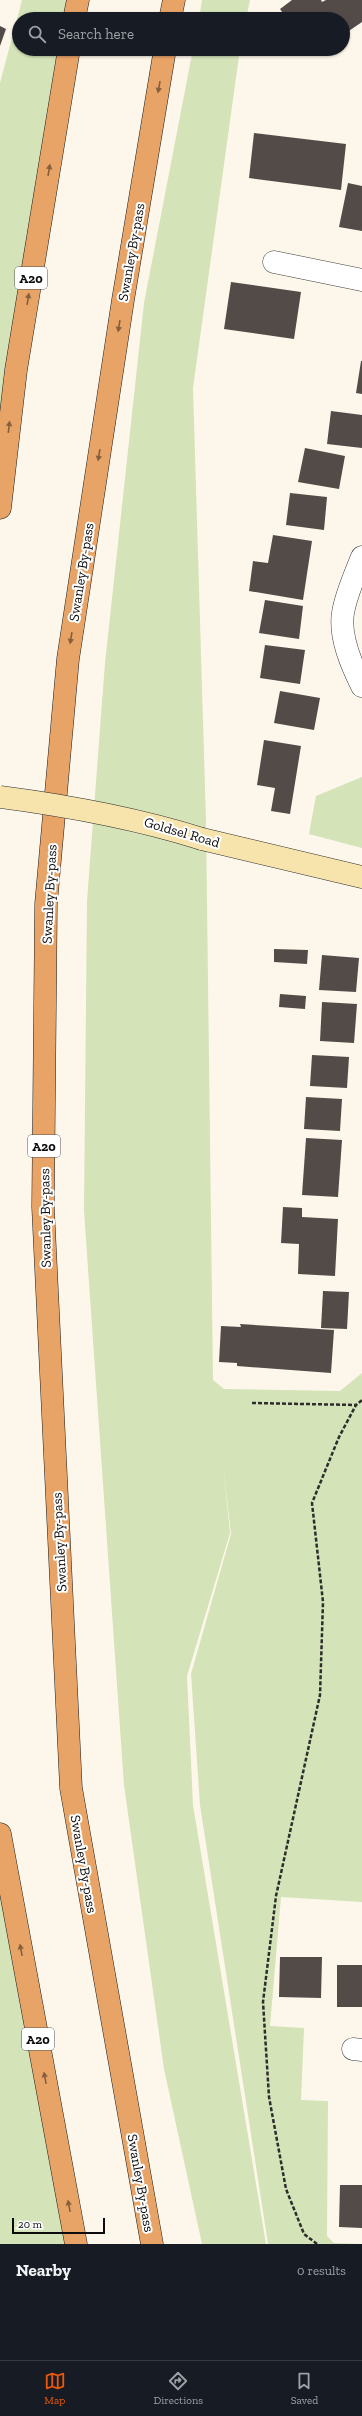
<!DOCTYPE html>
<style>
body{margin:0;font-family:"Zilla Slab",serif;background:#242831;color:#f1f3f6}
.scale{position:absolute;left:12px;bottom:10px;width:93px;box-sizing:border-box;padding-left:4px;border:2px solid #0b0b0b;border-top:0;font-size:11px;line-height:14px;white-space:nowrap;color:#0b0b0b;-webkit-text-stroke:3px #fff;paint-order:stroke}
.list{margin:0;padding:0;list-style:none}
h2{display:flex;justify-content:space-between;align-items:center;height:52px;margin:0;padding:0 16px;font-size:17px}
h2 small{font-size:13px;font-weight:400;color:#9ea1a6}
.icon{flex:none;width:22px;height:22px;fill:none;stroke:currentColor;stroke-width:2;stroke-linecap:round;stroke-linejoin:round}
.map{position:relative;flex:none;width:362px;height:2244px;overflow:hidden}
.search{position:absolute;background:#171b24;box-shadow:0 1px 3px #0004;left:12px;right:12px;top:12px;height:44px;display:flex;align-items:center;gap:10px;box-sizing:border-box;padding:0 14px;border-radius:22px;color:#9ea1a6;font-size:15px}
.sheet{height:116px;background:#171b24}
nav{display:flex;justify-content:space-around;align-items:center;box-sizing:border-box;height:56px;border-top:1px solid #363941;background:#171b24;font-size:11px;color:#9ea1a6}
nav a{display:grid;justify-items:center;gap:2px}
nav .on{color:#ea580c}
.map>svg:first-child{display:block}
.green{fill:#d4e3b8}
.building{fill:#524b48}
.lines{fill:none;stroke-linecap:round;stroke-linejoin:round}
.minor-casing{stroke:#3e3e3e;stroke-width:23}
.secondary-casing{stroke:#2d2d2d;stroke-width:23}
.trunk-casing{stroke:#1c1c1c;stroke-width:23}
.path{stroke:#2d2d2d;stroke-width:2.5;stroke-dasharray:4 2;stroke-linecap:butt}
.minor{stroke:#fff;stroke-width:22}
.secondary{stroke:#f6e4ac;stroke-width:22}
.trunk{stroke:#e8a367;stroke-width:22}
.secondary-bridge-casing{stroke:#2d2d2d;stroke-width:23;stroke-linecap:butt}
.secondary-bridge{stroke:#f6e4ac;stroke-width:22}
.oneway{fill:#855f3e}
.labels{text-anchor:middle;stroke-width:4;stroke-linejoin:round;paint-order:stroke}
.shield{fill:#fff;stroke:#545454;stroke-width:1}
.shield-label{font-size:13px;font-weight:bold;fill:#0b0b0b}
.street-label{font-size:14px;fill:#0b0b0b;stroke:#fff}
</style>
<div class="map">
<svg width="362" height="2244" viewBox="0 0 362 2244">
<rect width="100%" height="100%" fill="#fdf7eb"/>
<!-- green -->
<g class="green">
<polygon points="22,0 76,0 72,19 19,19 19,49 67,49 0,496 0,83"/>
<polygon points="202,0 250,0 246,19 199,19"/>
<polygon points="193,49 240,49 193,388 206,821 213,1380 224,1389 340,1391 362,1373 362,1902 281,1897 270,2026 304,2028 301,2100 328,2101 327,2236 334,2243 362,2244 268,2244 200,1805 191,1674 231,1534 223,1464 230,1533 187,1676 193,1805 266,2244 202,2244 164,2069 124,1785 84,1211 87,901 105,663 144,303"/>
<polygon points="362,777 362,848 309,834 316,796"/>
<polygon points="0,1843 74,2244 0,2244"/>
</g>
<!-- building -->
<g class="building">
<polygon points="292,0 321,0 322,2 326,0 362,0 362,22 343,35 343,19 287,19 280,9"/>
<polygon points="0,26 6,29 0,46"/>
<polygon points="307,49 322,49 312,56"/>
<polygon points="254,133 346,144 341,190 249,178"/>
<polygon points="348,183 362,186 362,231 339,227"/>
<polygon points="231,282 301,292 294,339 224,329"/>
<polygon points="361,361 362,361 362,394 356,393"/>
<polygon points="331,411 362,415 362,448 327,444"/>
<polygon points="305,448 345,456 339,489 298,482"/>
<polygon points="290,493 327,497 324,530 286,525"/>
<polygon points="273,535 312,541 303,600 249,591 253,561 268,563"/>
<polygon points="265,600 303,606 299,639 259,633"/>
<polygon points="265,645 305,650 300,684 260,678"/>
<polygon points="280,691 320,698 314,730 274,723"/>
<polygon points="264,740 301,746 290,814 271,811 275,788 257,785"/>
<polygon points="274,949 308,950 307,964 274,962"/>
<polygon points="322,955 359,958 356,992 319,990"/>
<polygon points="280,994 306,996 305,1009 279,1007"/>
<polygon points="322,1002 357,1004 354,1043 320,1041"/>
<polygon points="312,1055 349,1057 347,1088 310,1086"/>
<polygon points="306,1097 342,1099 340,1131 304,1129"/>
<polygon points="306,1138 342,1140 338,1197 302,1195"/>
<polygon points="283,1207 302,1208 302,1217 338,1219 335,1276 298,1274 299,1244 281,1243"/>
<polygon points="323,1291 349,1292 347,1329 321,1328"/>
<polygon points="240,1324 334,1330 331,1373 237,1366 237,1363 219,1362 221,1326 241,1327"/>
<polygon points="280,1957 322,1957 321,1998 279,1997"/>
<rect x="337" y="1965" width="25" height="42"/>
<polygon points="340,2185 362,2185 362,2228 339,2227"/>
</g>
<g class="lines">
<!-- minor casing -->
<g class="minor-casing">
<g id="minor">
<polyline points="274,262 362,280"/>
<path d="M362 557C355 575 346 594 343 613 339 637 352 666 362 686"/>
<polyline points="353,2049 362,2050"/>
</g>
</g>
<!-- secondary casing -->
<g class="secondary-casing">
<polyline id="secondary" points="202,839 362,877"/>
</g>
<!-- trunk casing -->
<g class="trunk-casing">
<g id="trunk">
<polyline points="74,19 78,0"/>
<polyline points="170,19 174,0"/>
<polyline points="0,508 16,370 69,49"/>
<polyline points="0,1834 76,2244"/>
<polyline points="152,2244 71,1788 43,1207 46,904 68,659 123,300 165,49"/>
</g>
</g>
<!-- path -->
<g class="path">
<polyline points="252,1403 356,1405"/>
<polyline points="317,2244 304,2234 286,2189 269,2097 263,2002 276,1896 320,1695 323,1602 312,1503 339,1437 356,1405 362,1400"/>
</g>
<!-- minor -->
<use href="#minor" class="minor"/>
<!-- secondary -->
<use href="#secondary" class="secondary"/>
<!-- trunk -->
<use href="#trunk" class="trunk"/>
<!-- secondary-bridge casing -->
<g class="secondary-bridge-casing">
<path id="secondary-bridge" d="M0 797C69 806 135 818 202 839"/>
</g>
<!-- secondary-bridge -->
<use href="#secondary-bridge" class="secondary-bridge"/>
</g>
<!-- one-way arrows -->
<defs><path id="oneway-solid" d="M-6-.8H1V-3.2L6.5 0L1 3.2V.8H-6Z"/></defs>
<g class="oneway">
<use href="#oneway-solid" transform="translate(159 87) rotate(100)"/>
<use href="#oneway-solid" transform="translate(49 170) rotate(-81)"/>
<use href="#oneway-solid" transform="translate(28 299) rotate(-81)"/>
<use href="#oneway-solid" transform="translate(119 326) rotate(99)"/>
<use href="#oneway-solid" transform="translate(9 427) rotate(-83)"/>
<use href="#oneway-solid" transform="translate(99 455) rotate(99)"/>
<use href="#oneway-solid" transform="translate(71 638) rotate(99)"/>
<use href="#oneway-solid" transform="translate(21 1950) rotate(-101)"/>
<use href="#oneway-solid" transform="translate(45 2078) rotate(-101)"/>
<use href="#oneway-solid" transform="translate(69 2206) rotate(-101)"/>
</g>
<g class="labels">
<!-- shield labels -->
<g class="shield">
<rect x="15" y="267" width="32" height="22" rx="3"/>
<rect x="28" y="1135" width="32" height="22" rx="3"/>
<rect x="22" y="2028" width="32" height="22" rx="3"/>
</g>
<g class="shield-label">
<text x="31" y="283">A20</text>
<text x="44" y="1151">A20</text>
<text x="38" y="2044">A20</text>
</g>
<!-- street labels -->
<g class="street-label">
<text transform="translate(131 252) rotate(-80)" y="5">Swanley By-pass</text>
<text transform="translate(81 572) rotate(-81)" y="5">Swanley By-pass</text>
<text transform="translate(182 832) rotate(16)" y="5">Goldsel Road</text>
<text transform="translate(49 894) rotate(-87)" y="5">Swanley By-pass</text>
<text transform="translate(45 1218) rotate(-91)" y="5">Swanley By-pass</text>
<text transform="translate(59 1542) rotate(-93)" y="5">Swanley By-pass</text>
<text transform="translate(84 1864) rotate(80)" y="5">Swanley By-pass</text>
<text transform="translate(141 2183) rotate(80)" y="5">Swanley By-pass</text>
</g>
</g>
</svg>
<div class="scale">20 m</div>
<div class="search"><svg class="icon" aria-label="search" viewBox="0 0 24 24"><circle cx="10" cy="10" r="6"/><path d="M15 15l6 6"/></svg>Search here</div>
</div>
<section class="sheet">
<h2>Nearby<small>0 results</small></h2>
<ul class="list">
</ul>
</section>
<nav>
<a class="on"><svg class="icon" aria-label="map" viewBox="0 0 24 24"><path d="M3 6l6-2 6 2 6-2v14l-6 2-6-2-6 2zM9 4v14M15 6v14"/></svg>Map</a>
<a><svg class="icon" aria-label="directions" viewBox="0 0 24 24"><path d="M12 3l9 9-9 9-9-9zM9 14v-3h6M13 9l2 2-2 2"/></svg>Directions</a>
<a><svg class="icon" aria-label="saved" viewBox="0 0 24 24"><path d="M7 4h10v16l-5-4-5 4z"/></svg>Saved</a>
</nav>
